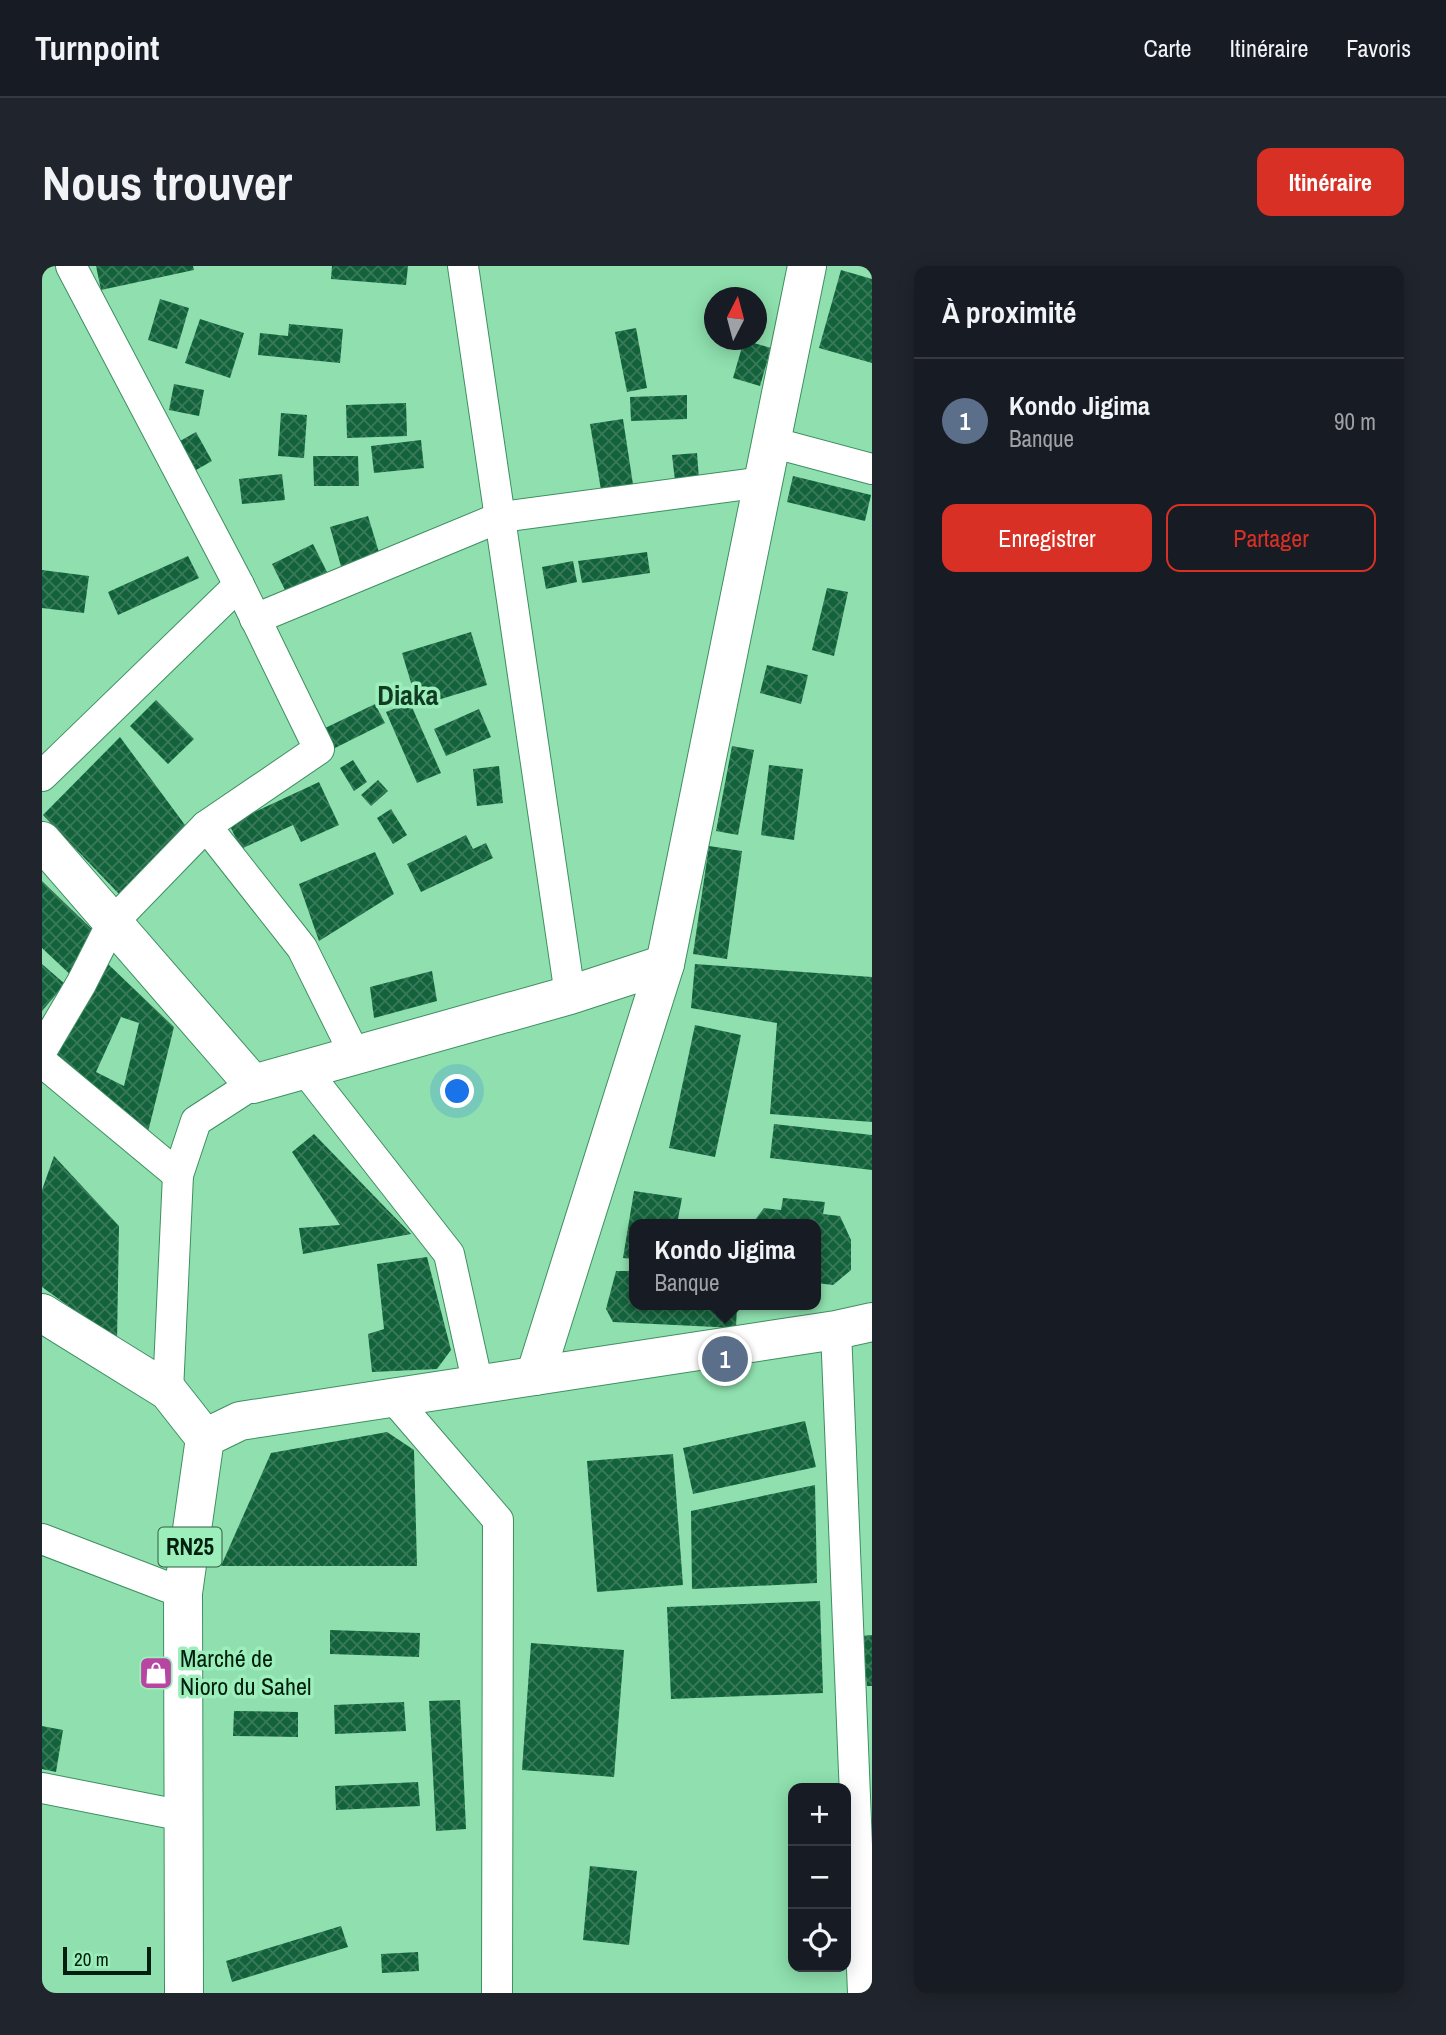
<!DOCTYPE html>
<html lang="fr">
<meta charset="utf-8">
<style>
body{margin:0;font-family:"Archivo Narrow",sans-serif;background:#20242c;color:#f1f3f6}
.controls{position:absolute;right:21px;bottom:21px;display:grid;overflow:hidden;border-radius:14px;box-shadow:0 4px 18px #0003}
.controls button{width:63px;height:63px;display:grid;place-items:center;padding:0;border:0;border-bottom:2px solid #363941;background:#171b24;color:#f1f3f6;font:35px sans-serif}
.compass{position:absolute;left:662px;top:21px;width:63px;height:63px;border-radius:50%;background:#171b24;box-shadow:0 4px 18px #0003;rotate:6deg}
.scale{position:absolute;left:21px;bottom:18px;width:88px;box-sizing:border-box;padding-left:7px;border:4px solid #001f0e;border-top:0;font-size:19px;line-height:24px;white-space:nowrap;color:#001f0e;-webkit-text-stroke:5px #9ceebb;paint-order:stroke}
.you{position:absolute;left:416px;top:826px;width:24px;height:24px;margin:-18px;border:5px solid #fff;border-radius:50%;background:#1a73e8;box-shadow:0 0 0 10px #1a73e833}
.badge{display:grid;place-items:center;width:46px;height:46px;border-radius:50%;background:#d93025;color:#fff;font-size:23px;font-weight:700}
.pin{position:absolute;translate:-50% -50%;border:4px solid #fff;box-shadow:0 2px 7px #0006}
.popup{position:absolute;left:587px;top:953px;width:192px;height:91px;box-sizing:border-box;display:grid;place-content:center;border-radius:14px;background:#171b24;filter:drop-shadow(0 2px 5px #0005);font-size:23px;white-space:nowrap;color:#9ea1a6}
.popup b{font-size:26px;color:#f1f3f6}
.popup::after{content:'';position:absolute;left:50%;top:100%;margin-left:-14px;border:14px solid transparent;border-top-color:#171b24}
.list{margin:0;padding:0;list-style:none}
h2{display:flex;justify-content:space-between;align-items:center;height:91px;margin:0;padding:0 28px;font-size:30px}
h2 small{font-size:23px;font-weight:400;color:#9ea1a6}
.list li{display:grid;grid-template-columns:46px 1fr auto;gap:21px;align-items:center;box-sizing:border-box;height:126px;padding:0 28px;border-top:2px solid #363941}
.list b{display:block;font-size:26px;white-space:nowrap}
.list p{margin:0;font-size:23px;white-space:nowrap;color:#9ea1a6}
.list em{font-size:23px;font-style:normal;color:#9ea1a6}
.actions{display:flex;gap:14px;padding:21px 28px}
.actions a{flex:1;padding:16px 0;border:2px solid #d93025;border-radius:14px;text-align:center;font-size:24px;color:#d93025}
.actions .main{background:#d93025;color:#fff}
.icon{flex:none;width:38px;height:38px;fill:none;stroke:currentColor;stroke-width:2;stroke-linecap:round;stroke-linejoin:round}
.map{position:relative;flex:none;width:830px;height:1727px;overflow:hidden;border-radius:14px}
header{display:flex;align-items:center;gap:42px;box-sizing:border-box;height:98px;padding:0 35px;background:#171b24;border-bottom:2px solid #363941}
header strong{font-size:33px}
nav{display:flex;gap:38px;margin-inline-start:auto;font-size:24px}
.intro{display:flex;align-items:center;justify-content:space-between;box-sizing:border-box;height:168px;padding:0 42px}
h1{margin:0;font-size:49px}
.button{padding:18px 32px;border-radius:14px;background:#d93025;color:#fff;font-size:24px;font-weight:700}
main{display:flex;gap:42px;padding:0 42px}
aside{flex:1;background:#171b24;border-radius:14px;box-shadow:0 4px 18px #0003}
.map>svg:first-child{display:block}
.building{fill:url(#building-cross-hatch);fill-rule:evenodd}
.lines{fill:none;stroke-linecap:round;stroke-linejoin:round}
.street-casing{stroke:#3e8f61;stroke-width:32}
.secondary-casing{stroke:#3e8f61;stroke-width:40}
.primary-casing{stroke:#3e8f61;stroke-width:40}
.street{stroke:#fff;stroke-width:30}
.secondary{stroke:#fff;stroke-width:38}
.primary{stroke:#fff;stroke-width:38}
.labels{text-anchor:middle;stroke-width:7;stroke-linejoin:round;paint-order:stroke}
.shield{fill:#9ceebb;stroke:#2f5d42;stroke-width:2}
.shield-label{font-size:23px;font-weight:bold;fill:#001f0e}
.poi-label{font-size:24px;fill:#001f0e;stroke:#9ceebb;text-anchor:start}
.quarter-label{font-size:28px;font-weight:bold;fill:#103c24;stroke:#9ceebb}
</style>
<header>
<strong>Turnpoint</strong>
<nav><a>Carte</a><a>Itinéraire</a><a>Favoris</a></nav>
</header>
<div class="intro"><h1>Nous trouver</h1><a class="button">Itinéraire</a></div>
<main>
<div class="map">
<svg width="830" height="1727" viewBox="0 0 830 1727">
<defs>
<pattern id="building-cross-hatch" width="8" height="8" patternUnits="userSpaceOnUse" patternTransform="scale(1.75)"><rect width="8" height="8" fill="#12633b"/><path d="M0 0l8 8M0 8l8-8" fill="none" stroke="#3a795a"/></pattern>
</defs>
<rect width="100%" height="100%" fill="#8fe0ae"/>
<!-- building -->
<g class="building">
<polygon points="54,0 151,0 152,4 59,24"/>
<polygon points="290,0 366,0 364,19 289,13"/>
<polygon points="799,4 830,13 830,97 777,82"/>
<polygon points="118,33 147,42 135,83 106,74"/>
<polygon points="158,53 202,67 188,112 143,97"/>
<polygon points="247,58 301,63 298,97 216,89 218,67 246,70"/>
<polygon points="594,62 605,122 585,126 573,66"/>
<polygon points="702,74 729,82 718,120 691,112"/>
<polygon points="132,118 162,124 157,150 127,144"/>
<polygon points="645,129 645,153 589,155 588,131"/>
<polygon points="364,137 365,170 305,172 304,139"/>
<polygon points="239,147 265,149 262,192 236,190"/>
<polygon points="581,153 592,225 560,230 548,158"/>
<polygon points="154,166 170,195 147,208 131,179"/>
<polygon points="379,174 382,202 332,207 329,180"/>
<polygon points="655,187 657,213 633,215 630,189"/>
<polygon points="271,190 316,190 317,220 272,220"/>
<polygon points="240,208 243,234 200,238 197,213"/>
<polygon points="751,210 829,229 823,255 745,236"/>
<polygon points="326,250 339,293 300,304 288,261"/>
<polygon points="271,278 285,306 244,326 230,298"/>
<polygon points="605,286 608,307 540,317 536,295"/>
<polygon points="146,290 157,312 76,349 66,326"/>
<polygon points="531,295 535,316 504,323 500,301"/>
<polygon points="0,304 47,310 42,347 0,342"/>
<polygon points="785,322 806,326 792,390 770,384"/>
<polygon points="429,366 445,419 376,440 360,387"/>
<polygon points="725,399 766,409 759,438 718,427"/>
<polygon points="362,423 399,507 375,517 344,446 354,442 348,429"/>
<polygon points="114,434 152,473 126,498 88,460"/>
<polygon points="333,438 343,457 289,484 279,464"/>
<polygon points="437,443 449,471 404,490 392,463"/>
<polygon points="78,471 143,559 77,628 1,549"/>
<polygon points="690,480 712,484 696,569 674,565"/>
<polygon points="311,494 325,516 312,525 298,502"/>
<polygon points="727,499 761,503 752,574 719,569"/>
<polygon points="457,500 461,537 435,540 431,503"/>
<polygon points="336,514 346,525 329,540 319,529"/>
<polygon points="277,516 297,559 259,576 251,559 199,583 187,558"/>
<polygon points="349,543 365,569 351,578 335,552"/>
<polygon points="424,569 431,583 444,577 451,592 379,626 365,598"/>
<polygon points="667,580 700,585 685,693 651,688"/>
<polygon points="333,586 352,628 277,675 257,618"/>
<polygon points="0,615 57,670 33,713 0,682"/>
<polygon points="0,698 23,718 0,745"/>
<path d="M66 698 132 761 105 870 13 793ZM79 751 97 757 82 820 54 806Z"/>
<polygon points="653,698 830,711 830,856 728,848 735,757 649,742"/>
<polygon points="390,705 395,735 332,752 328,721"/>
<polygon points="653,759 699,769 673,891 627,882"/>
<polygon points="732,858 830,869 830,904 728,892"/>
<polygon points="272,868 369,968 261,988 257,962 298,959 250,886"/>
<polygon points="12,890 77,960 75,1075 0,1021 0,924"/>
<polygon points="592,925 640,932 635,958 592,958 592,993 581,992"/>
<polygon points="741,932 783,936 781,948 798,950 809,974 809,1004 791,1019 774,1017 774,958 710,958 722,942 739,944"/>
<polygon points="385,991 409,1084 395,1103 330,1106 326,1068 342,1063 335,998"/>
<polygon points="574,1005 592,1005 592,1039 695,1039 694,1062 571,1056 564,1043"/>
<polygon points="763,1155 774,1201 651,1228 641,1182"/>
<polygon points="345,1166 372,1184 375,1300 179,1300 229,1187"/>
<polygon points="631,1188 641,1319 555,1326 545,1195"/>
<polygon points="773,1219 775,1317 650,1323 649,1245"/>
<polygon points="778,1335 781,1427 629,1433 625,1341"/>
<polygon points="288,1364 378,1367 377,1391 288,1388"/>
<polygon points="830,1369 830,1420 825,1420 819,1370"/>
<polygon points="489,1377 582,1384 572,1511 480,1504"/>
<polygon points="418,1434 424,1563 394,1565 387,1435"/>
<polygon points="362,1436 364,1465 293,1468 292,1439"/>
<polygon points="192,1445 256,1446 256,1471 191,1470"/>
<polygon points="0,1460 21,1464 14,1506 0,1503"/>
<polygon points="376,1516 378,1540 294,1544 293,1520"/>
<polygon points="548,1600 595,1605 587,1679 541,1674"/>
<polygon points="299,1660 306,1681 190,1716 184,1695"/>
<polygon points="376,1686 377,1705 340,1707 339,1688"/>
</g>
<g class="lines">
<!-- street casing -->
<g class="street-casing">
<g id="street">
<polyline points="421,0 528,729"/>
<polyline points="729,176 830,203"/>
<polyline points="213,353 459,251 721,216"/>
<polyline points="0,510 197,319"/>
<polyline points="164,560 260,682 314,791"/>
<polyline points="0,784 39,718 70,657 164,560 277,483 197,319 29,0"/>
<polyline points="0,796 136,909"/>
<polyline points="263,804 407,988 436,1119"/>
<polyline points="794,1064 821,1727"/>
<polyline points="126,1125 136,909 154,855 211,818"/>
<polyline points="352,1133 456,1254 455,1727"/>
<polyline points="0,1273 141,1327"/>
<polyline points="0,1522 142,1550"/>
</g>
</g>
<!-- secondary casing -->
<g class="secondary-casing">
<g id="secondary">
<polyline points="0,575 211,818 528,729 623,698"/>
<polyline points="0,1047 126,1125 163,1172"/>
<polyline points="493,1110 623,698 765,0"/>
</g>
</g>
<!-- primary casing -->
<g class="primary-casing">
<polyline id="primary" points="142,1727 141,1327 163,1172 198,1155 794,1064 830,1056"/>
</g>
<!-- street -->
<use href="#street" class="street"/>
<!-- secondary -->
<use href="#secondary" class="secondary"/>
<!-- primary -->
<use href="#primary" class="primary"/>
</g>
<!-- icons -->
<defs>
<g id="shop-square" transform="scale(1.75)"><rect x="-9" y="-9" width="18" height="18" rx="4" fill="#b745a1" stroke="#9ceebb"/><path d="M-5-2.5h2.3a2.7 3.5 0 0 1 5.4 0H5L5.5 6h-11ZM-1.5-2.5h3a1.5 2.3 0 0 0-3 0Z" fill="#fff"/></g>
</defs>
<g fill-rule="evenodd">
<use href="#shop-square" x="114" y="1407"/>
</g>
<g class="labels">
<!-- shield labels -->
<rect class="shield" x="116.5" y="1261.5" width="63" height="39" rx="5"/>
<g class="shield-label">
<text x="148" y="1289">RN25</text>
</g>
<!-- poi labels -->
<g class="poi-label">
<text x="138" y="1401">Marché de<tspan x="138" dy="28">Nioro du Sahel</tspan></text>
</g>
<!-- quarter labels -->
<g class="quarter-label">
<text x="366" y="439">Diaka</text>
</g>
</g>
</svg>
<div class="controls">
<button>+</button>
<button>−</button>
<button><svg class="icon" aria-label="locate" viewBox="0 0 24 24"><circle cx="12" cy="12" r="6"/><path d="M12 2v4M12 18v4M2 12h4M18 12h4"/></svg></button>
</div>
<svg class="compass" viewBox="-18 -18 36 36"><path d="M0-13l5 13h-10z" fill="#e53935"/><path d="M0 13l5-13h-10z" fill="#9ea1a6"/></svg>
<div class="scale">20 m</div>
<div class="you"></div>
<div class="pin badge" style="left:683px;top:1093px;background:#5c6f8a">1</div>
<div class="popup"><b>Kondo Jigima</b>Banque</div>
</div>
<aside>
<h2>À proximité<small></small></h2>
<ul class="list">
<li><span class="badge" style="background:#5c6f8a">1</span><div><b>Kondo Jigima</b><p>Banque</p></div><em>90 m</em></li>
</ul>
<div class="actions"><a class="main">Enregistrer</a><a>Partager</a></div>
</aside>
</main>
